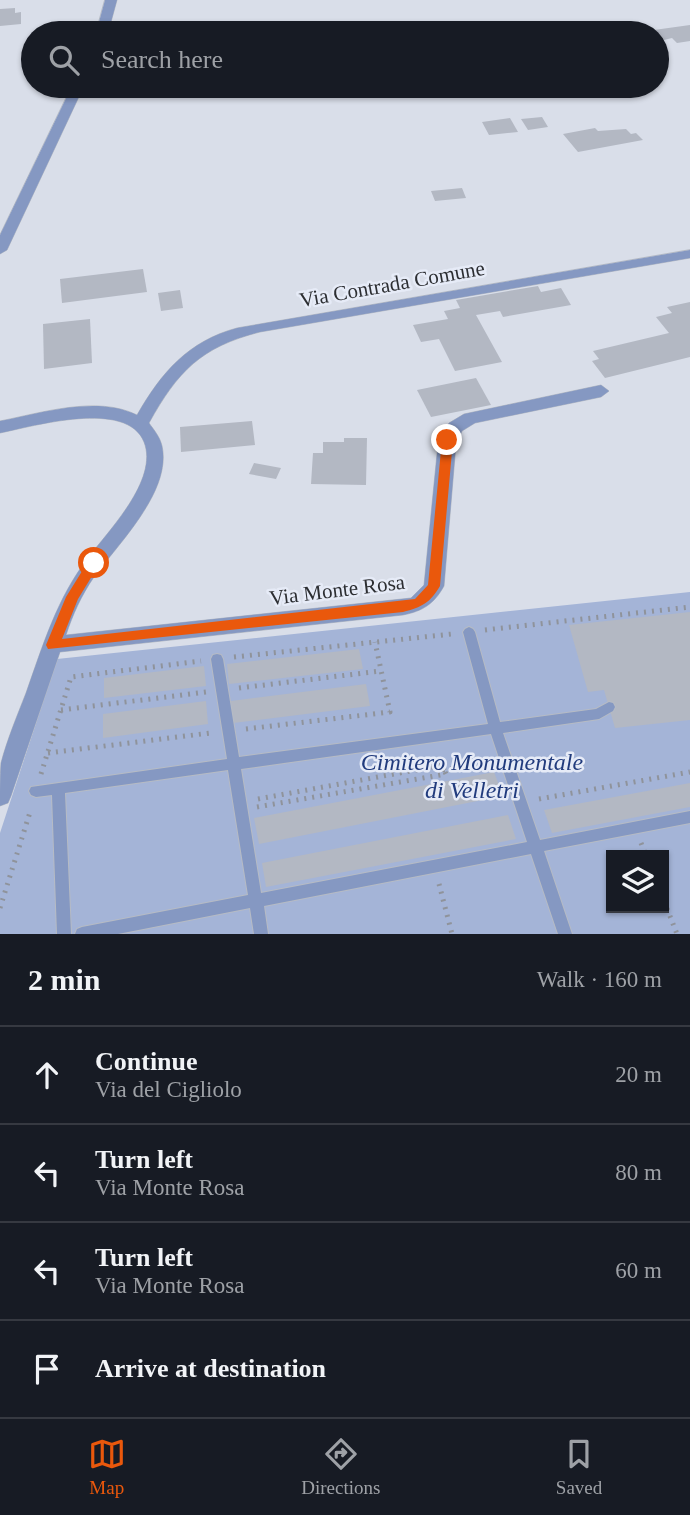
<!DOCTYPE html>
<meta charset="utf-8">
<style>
body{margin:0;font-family:Georgia,serif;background:#20242c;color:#f1f3f6}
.controls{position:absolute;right:21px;bottom:21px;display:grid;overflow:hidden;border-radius:0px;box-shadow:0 2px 5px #0004}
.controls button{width:63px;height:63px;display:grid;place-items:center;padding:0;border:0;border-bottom:2px solid #363941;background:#171b24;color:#f1f3f6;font:35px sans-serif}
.stop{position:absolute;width:21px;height:21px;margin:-16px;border:5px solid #ea580c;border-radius:50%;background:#fff}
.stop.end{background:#ea580c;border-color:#fff;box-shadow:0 2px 7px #0008}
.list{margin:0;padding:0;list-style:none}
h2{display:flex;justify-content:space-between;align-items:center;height:91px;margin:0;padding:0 28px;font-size:30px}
h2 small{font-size:23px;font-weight:400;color:#9ea1a6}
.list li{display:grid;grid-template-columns:46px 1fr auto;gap:21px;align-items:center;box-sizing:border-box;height:98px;padding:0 28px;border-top:2px solid #363941}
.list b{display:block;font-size:26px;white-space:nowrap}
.list p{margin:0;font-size:23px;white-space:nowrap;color:#9ea1a6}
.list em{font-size:23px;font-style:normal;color:#9ea1a6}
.icon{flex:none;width:38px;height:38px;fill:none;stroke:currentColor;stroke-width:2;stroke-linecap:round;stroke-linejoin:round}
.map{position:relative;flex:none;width:690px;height:934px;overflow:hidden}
.search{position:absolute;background:#171b24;box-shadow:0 2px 5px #0004;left:21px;right:21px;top:21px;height:77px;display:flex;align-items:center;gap:18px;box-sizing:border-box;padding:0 24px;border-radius:38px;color:#9ea1a6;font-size:26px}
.sheet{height:483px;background:#171b24}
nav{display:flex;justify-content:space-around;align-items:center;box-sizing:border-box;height:98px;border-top:2px solid #363941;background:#171b24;font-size:19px;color:#9ea1a6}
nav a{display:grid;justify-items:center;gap:4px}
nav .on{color:#ea580c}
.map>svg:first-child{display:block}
.green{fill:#a4b4d7;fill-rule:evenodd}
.building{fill:#b3b8c3}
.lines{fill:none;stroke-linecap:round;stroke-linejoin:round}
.lane-casing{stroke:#b6bbc4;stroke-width:2}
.street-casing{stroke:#b6bbc4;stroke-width:1}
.path{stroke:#8f939b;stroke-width:5;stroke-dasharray:2 6;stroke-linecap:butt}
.lane{fill:#8598c2;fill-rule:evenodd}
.street{fill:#8598c2;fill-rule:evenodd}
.route{fill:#ea580c}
.labels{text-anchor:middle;stroke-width:5;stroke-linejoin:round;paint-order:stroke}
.street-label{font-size:21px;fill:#2c2e32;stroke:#e6ebf7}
.near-park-label{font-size:24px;font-style:italic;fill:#213b7d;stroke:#e6ebf7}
</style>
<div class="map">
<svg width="690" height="934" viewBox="0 0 690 934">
<rect width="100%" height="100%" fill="#d9dee9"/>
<!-- green -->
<path class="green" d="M690 592V934H0V833L57 659ZM611 855H664V908H611Z"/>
<!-- building -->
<g class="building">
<polygon points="15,8 15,13 21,12 21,24 0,26 0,9"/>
<polygon points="690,25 690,41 677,43 672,38 664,40 654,30"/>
<polygon points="542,117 548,127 528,130 521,119"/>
<polygon points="510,118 518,132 489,135 482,122"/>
<polygon points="595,128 598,131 626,129 631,134 636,133 643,140 578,152 563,134"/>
<polygon points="462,188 466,198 435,201 431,191"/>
<polygon points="143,269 147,292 62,303 60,279"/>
<polygon points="538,286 541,292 561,288 571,305 503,317 500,311 476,315 502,362 455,371 439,339 421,342 413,325 448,319 444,311 460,308 456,300"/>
<polygon points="180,290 183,308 161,311 158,293"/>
<polygon points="690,302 690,357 605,378 592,361 599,359 593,351 669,333 656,317 672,313 667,307"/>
<polygon points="90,319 92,363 44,369 43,324"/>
<polygon points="476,378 491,405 431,417 417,390"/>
<polygon points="252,421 255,445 181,452 180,427"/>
<polygon points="344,438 367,438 366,485 311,484 313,453 323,453 323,442 344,442"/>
<polygon points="254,463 281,468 276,479 249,474"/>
<polygon points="690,612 690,720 615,728 604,690 588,692 569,625"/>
<polygon points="359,649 363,669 229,684 227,664"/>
<polygon points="204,666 206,686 104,698 104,678"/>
<polygon points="366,684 370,706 233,723 231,701"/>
<polygon points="206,701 208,724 103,738 103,714"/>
<polygon points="494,772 503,796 259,844 254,818"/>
<polygon points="690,783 690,807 552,833 544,810"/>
<polygon points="508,815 516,839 266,887 262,863"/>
</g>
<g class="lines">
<!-- lane casing -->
<g class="lane-casing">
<path id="lane" d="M469 627 473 629 475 632 500 722 596 709 609 702 613 703 615 707 613 711 599 719 503 733 540 840 690 811V823L544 851 572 934H558L531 854 264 906 268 934H254L250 908 118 934H75L77 929 82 927 248 895 228 770 65 793 71 934H57L52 795 36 797 31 795 29 791 31 787 227 759 211 659 213 655 217 654 221 655 223 659 239 757 488 724 463 632 465 629ZM491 734 527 842 261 893 241 769Z"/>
</g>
<!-- street casing -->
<g class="street-casing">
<g id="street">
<polygon points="105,0 117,0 108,33 96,33"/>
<polygon points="72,86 84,86 7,250 0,254 0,235"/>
<path d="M690 250V258L260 332C201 347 178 371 149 423 154 430 160 437 162 446 172 491 118 544 94 577 81 596 73 614 66 635L411 598 424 585 438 444 449 423 464 414 601 385 609 391 601 397 475 423 462 431 456 444 444 586C434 604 423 611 403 615L60 652 11 796 8 803 0 806C0 793 0 776 1 763 7 740 17 716 26 693 43 645 57 598 88 558 108 531 159 480 144 442 127 399 34 426 0 433V421C41 413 97 395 137 415 161 373 188 341 237 328Z"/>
</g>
</g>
<!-- path -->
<g class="path">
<polyline points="485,630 690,607"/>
<polyline points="234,657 452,634"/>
<polyline points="239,688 381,671"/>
<polyline points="61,710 206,692"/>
<polyline points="246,729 390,712 375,642"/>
<polyline points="48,753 210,733"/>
<polyline points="41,774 71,677 201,661"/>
<polyline points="258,799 443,765 444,770 487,763"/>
<polyline points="539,799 690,772"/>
<polyline points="257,807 446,774 444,770"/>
<polyline points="641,843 646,855"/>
<polyline points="439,884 452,934"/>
<polyline points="664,901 677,934"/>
<polyline points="0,908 31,809"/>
</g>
<!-- lane -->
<use href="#lane" class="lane"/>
<!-- street -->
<use href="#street" class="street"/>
</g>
<!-- route -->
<path class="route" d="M447 436 453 440 440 586C430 603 422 607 403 612L48 649 46 645 66 597 89 560 94 559 100 563 78 599 62 639 415 599 428 585 442 440Z"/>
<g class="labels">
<!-- street labels -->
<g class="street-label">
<text transform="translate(392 284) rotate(-10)" y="7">Via Contrada Comune</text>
<text transform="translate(337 590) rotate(-7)" y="7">Via Monte Rosa</text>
</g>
<!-- near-park labels -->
<g class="near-park-label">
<text x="472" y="770">Cimitero Monumentale<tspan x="472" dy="28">di Velletri</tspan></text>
</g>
</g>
</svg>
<div class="controls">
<button><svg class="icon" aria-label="layers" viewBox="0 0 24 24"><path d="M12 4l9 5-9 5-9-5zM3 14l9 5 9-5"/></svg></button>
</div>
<div class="stop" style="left:94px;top:563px"></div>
<div class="stop end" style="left:447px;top:440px"></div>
<div class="search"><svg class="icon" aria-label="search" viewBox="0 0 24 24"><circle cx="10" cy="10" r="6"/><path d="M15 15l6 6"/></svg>Search here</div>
</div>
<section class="sheet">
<h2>2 min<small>Walk · 160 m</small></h2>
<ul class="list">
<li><svg class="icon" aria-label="ahead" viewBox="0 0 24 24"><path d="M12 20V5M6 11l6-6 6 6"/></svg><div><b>Continue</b><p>Via del Cigliolo</p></div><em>20 m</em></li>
<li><svg class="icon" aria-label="left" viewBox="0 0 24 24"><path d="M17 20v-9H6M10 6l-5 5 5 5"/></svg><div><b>Turn left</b><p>Via Monte Rosa</p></div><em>80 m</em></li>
<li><svg class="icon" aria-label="left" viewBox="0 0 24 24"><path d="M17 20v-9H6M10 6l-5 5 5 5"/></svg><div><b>Turn left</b><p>Via Monte Rosa</p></div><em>60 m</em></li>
<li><svg class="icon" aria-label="arrive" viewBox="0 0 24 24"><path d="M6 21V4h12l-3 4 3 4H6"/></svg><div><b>Arrive at destination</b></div></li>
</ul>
</section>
<nav>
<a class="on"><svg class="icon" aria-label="map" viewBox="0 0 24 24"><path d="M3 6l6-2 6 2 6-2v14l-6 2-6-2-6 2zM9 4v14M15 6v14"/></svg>Map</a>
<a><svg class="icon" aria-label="directions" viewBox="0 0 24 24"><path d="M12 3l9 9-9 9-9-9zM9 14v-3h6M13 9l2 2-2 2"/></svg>Directions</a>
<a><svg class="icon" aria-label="saved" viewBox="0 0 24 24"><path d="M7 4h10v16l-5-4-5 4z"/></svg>Saved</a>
</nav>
